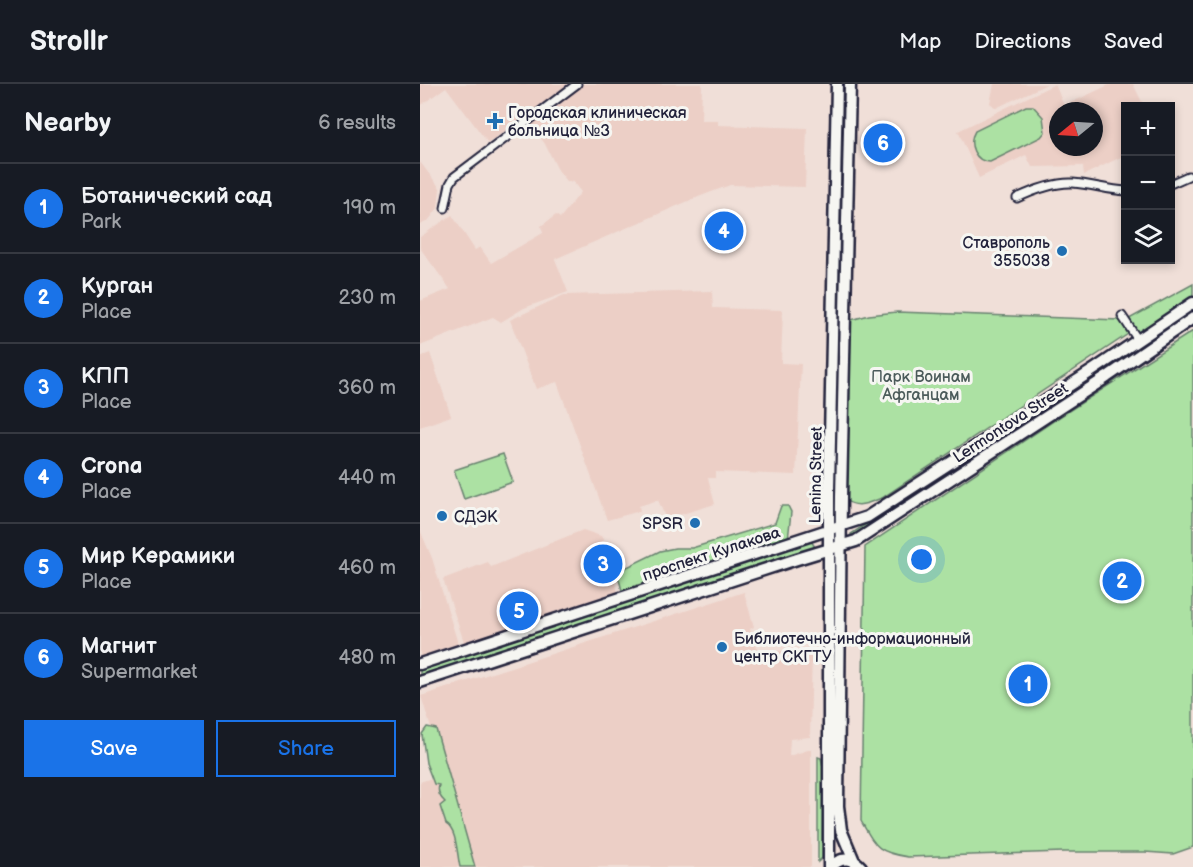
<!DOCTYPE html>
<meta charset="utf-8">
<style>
body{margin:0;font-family:"Balsamiq Sans",sans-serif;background:#242831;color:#f1f3f6}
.controls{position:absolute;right:18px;top:18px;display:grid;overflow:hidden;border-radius:0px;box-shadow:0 3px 9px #0003}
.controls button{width:54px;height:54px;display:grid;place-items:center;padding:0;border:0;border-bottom:2px solid #363941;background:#171b24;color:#f1f3f6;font:30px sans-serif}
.compass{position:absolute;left:629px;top:18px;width:54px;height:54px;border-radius:50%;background:#171b24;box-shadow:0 3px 9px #0003;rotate:252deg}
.you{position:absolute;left:502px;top:476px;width:21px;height:21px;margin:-15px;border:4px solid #fff;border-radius:50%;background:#1a73e8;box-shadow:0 0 0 9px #1a73e833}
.badge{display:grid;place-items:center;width:39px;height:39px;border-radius:50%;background:#1a73e8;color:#fff;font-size:20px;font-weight:700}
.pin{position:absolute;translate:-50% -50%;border:3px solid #fff;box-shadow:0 2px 6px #0006}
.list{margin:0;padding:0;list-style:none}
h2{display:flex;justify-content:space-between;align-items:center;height:78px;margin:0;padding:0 24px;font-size:26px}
h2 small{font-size:20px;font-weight:400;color:#9ea1a6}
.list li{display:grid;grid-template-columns:39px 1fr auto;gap:18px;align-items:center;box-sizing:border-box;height:90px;padding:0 24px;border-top:2px solid #363941}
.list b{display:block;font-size:22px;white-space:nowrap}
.list p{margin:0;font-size:20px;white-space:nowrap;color:#9ea1a6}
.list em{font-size:20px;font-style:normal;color:#9ea1a6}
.actions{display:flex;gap:12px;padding:18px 24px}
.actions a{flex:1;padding:14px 0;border:2px solid #1a73e8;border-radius:0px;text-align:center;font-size:21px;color:#1a73e8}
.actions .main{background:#1a73e8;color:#fff}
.icon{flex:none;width:33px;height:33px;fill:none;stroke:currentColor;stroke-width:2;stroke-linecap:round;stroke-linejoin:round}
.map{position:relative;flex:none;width:773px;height:783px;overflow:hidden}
header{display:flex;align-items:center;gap:36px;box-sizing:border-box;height:84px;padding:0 30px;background:#171b24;border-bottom:2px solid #363941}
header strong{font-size:28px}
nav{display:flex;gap:33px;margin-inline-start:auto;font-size:21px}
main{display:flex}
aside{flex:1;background:#171b24}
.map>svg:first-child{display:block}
.built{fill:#eccfc6;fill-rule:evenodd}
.green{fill:#ace1a3;stroke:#67826f;stroke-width:1.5}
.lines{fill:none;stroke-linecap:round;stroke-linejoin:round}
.minor-casing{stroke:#22223b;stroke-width:11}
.secondary-casing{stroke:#22223b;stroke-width:15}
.primary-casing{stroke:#22223b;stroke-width:15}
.minor{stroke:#f6f6f2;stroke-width:7}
.secondary{stroke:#f6f6f2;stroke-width:10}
.primary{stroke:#f6f6f2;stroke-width:10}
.poi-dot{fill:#1f6fb2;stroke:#f6f6f2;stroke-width:2}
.labels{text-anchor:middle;stroke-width:6;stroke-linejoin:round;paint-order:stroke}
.poi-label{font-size:16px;fill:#22223b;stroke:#f6f6f2;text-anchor:start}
.park-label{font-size:16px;fill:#4b5b5a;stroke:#f6f6f2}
.street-label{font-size:16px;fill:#22223b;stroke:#f6f6f2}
</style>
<header>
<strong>Strollr</strong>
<nav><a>Map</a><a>Directions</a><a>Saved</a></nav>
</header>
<main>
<aside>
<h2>Nearby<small>6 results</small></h2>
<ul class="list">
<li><span class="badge">1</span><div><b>Ботанический сад</b><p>Park</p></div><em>190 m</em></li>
<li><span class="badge">2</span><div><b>Курган</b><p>Place</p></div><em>230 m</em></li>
<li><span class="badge">3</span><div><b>КПП</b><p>Place</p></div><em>360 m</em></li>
<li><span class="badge">4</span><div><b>Crona</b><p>Place</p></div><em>440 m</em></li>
<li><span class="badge">5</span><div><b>Мир Керамики</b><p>Place</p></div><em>460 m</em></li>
<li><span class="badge">6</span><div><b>Магнит</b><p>Supermarket</p></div><em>480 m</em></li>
</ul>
<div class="actions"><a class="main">Save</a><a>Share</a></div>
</aside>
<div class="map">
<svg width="773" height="783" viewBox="0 0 773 783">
<rect width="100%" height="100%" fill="#f0dfd8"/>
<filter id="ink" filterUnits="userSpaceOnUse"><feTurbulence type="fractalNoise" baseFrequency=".0167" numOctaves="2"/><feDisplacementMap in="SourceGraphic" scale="12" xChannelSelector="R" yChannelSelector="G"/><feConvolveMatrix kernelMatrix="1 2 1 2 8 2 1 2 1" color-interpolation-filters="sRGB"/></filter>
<g filter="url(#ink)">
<!-- built -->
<g class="built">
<polygon points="0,0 149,0 68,59 26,3 0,22"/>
<polygon points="164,0 282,0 281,36 298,36 298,41 387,44 385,103 310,101 273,115 135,175 148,208 104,224 81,238 73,233 0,262 0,217 30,205 0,164 0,153 32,131 55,166 60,163 71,179 123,149 121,142 136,131 140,134 161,108 153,98 147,97 138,86 125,60 110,39"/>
<polygon points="574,0 627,0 576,24 570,19"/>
<path d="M635 0 644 22 691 0H713L724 22H706L705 71 664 91 663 82 612 83 606 71 559 94 538 47ZM638 27H674V63H638Z"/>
<polygon points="0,78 20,104 18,124 8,137 0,141"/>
<polygon points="292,207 293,224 363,226 361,279 381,280 376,391 295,388 295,394 288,394 295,420 246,435 238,416 219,422 220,427 187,436 137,298 116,305 90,236 144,211"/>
<polygon points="10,269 31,332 0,343 0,273"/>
<polygon points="0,446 12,474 39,563 0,575"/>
<polygon points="163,446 181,452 185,459 199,513 46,564 23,495 68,478 71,483"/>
<polygon points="324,508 334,543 330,545 339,569 346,567 392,568 390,653 370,655 369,672 391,665 391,783 54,783 1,612"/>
<polygon points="18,692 47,783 0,783 0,698"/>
</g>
<!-- green -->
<g class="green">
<path d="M606 22H613L623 33 625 48 621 53 570 78C555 78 547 60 555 47Z"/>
<polygon points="420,100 423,100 416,421 413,420"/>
<polygon points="773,200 773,213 722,248 717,249 709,235"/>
<polygon points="773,223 773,229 764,235 609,337 608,333"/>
<path d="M477 228 700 236 708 250 462 414C448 419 438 425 425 416L431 236 449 231Z"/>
<path d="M773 247V763L753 770 725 768H644L488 773C457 768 456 763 441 737L445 463 638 334Z"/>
<polygon points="602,337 605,341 432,453 431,450"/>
<polygon points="83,370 93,398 44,415 34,386"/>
<polygon points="361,422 368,422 371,428 368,456 203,510 198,492 203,485 240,467 255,464 272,464 355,439"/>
<polygon points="391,457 395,463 392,466 0,593 0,584"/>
<path d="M7 643 16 645 55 783H40C37 771 37 746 26 740L20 722 25 718C20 713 17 709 19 701L14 700 6 679 2 650Z"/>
<polygon points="398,673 401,674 403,683 402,774 398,778"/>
</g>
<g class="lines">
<!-- minor casing -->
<g class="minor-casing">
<g id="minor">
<polyline points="750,100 768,92"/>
<path d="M597 114C614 106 634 98 653 99 670 100 688 106 706 107"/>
<polyline points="25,124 30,100 34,93 157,0"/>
<polyline points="702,232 718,256"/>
</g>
</g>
<!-- secondary casing -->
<g class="secondary-casing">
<g id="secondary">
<polyline points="430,0 421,413 418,722 421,746 434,777"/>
<polyline points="409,783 409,406 417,0"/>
<path d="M411 783C420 773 432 773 441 783"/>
</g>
</g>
<!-- primary casing -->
<g class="primary-casing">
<g id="primary">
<polyline points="0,580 447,433 675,285 773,219"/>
<polyline points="0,598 377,475 436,457 687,293 773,234"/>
</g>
</g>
<!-- minor -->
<use href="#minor" class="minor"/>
<!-- secondary -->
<use href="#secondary" class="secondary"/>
<!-- primary -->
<use href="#primary" class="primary"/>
</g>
</g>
<!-- markers -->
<g class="poi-dot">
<path d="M72 28h6v6h6v6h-6v6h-6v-6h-6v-6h6z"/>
<circle cx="642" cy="167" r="6"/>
<circle cx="22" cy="432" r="6"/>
<circle cx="275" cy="439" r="6"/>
<circle cx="302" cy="563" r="6"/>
</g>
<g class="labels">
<!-- poi labels -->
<g class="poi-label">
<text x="88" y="34">Городская клиническая<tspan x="88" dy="18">больница №3</tspan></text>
<text x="630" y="164" text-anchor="end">Ставрополь<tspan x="630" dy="18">355038</tspan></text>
<text x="34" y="438">СДЭК</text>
<text x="263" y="445" text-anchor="end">SPSR</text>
<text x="314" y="560">Библиотечно-информационный<tspan x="314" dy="18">центр СКГТУ</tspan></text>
</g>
<!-- park labels -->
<g class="park-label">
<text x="501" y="298">Парк Воинам<tspan x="501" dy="18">Афганцам</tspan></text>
</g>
<!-- street labels -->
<g class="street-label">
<text transform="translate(590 338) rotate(-33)" y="6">Lermontova Street</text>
<text transform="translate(395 391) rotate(-89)" y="6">Lenina Street</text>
<text transform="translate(291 469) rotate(-18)" y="6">проспект Кулакова</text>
</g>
</g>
</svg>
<div class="controls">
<button>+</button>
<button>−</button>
<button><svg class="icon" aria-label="layers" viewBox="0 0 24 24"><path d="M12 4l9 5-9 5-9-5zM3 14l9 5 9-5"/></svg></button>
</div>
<svg class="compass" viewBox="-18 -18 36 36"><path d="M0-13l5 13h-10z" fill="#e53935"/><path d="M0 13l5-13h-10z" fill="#9ea1a6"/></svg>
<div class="you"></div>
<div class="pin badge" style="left:608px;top:600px">1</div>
<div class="pin badge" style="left:702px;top:497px">2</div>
<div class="pin badge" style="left:183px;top:480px">3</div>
<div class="pin badge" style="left:304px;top:147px">4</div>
<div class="pin badge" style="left:99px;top:527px">5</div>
<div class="pin badge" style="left:463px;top:59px">6</div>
</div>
</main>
